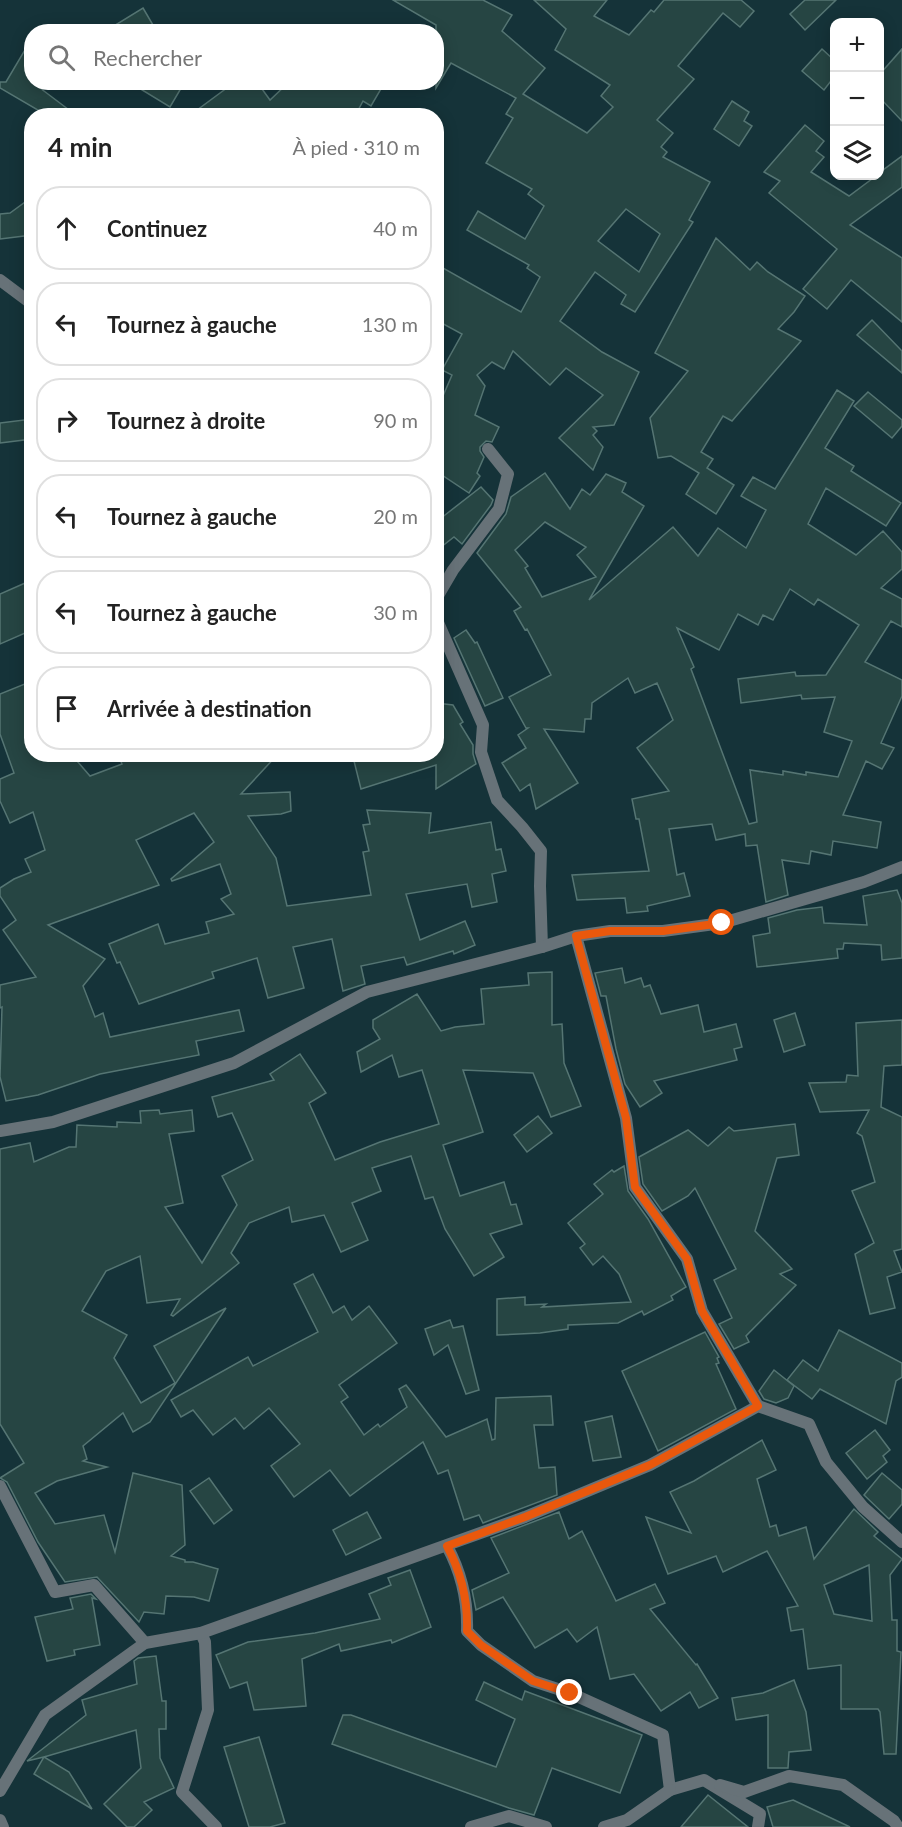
<!DOCTYPE html>
<html lang="fr">
<meta charset="utf-8">
<style>
body{margin:0;font-family:Lato,sans-serif;background:#f2f2f2;color:#222}
.controls{position:absolute;right:18px;top:18px;display:grid;overflow:hidden;border-radius:12px;box-shadow:0 3px 15px #0003}
.controls button{width:54px;height:54px;display:grid;place-items:center;padding:0;border:0;border-bottom:2px solid #e0e0e0;background:#fff;color:#222;font:30px sans-serif}
.stop{position:absolute;width:18px;height:18px;margin:-14px;border:4px solid #ea580c;border-radius:50%;background:#fff}
.stop.end{background:#ea580c;border-color:#fff;box-shadow:0 2px 6px #0008}
.list{margin:0;padding:0;list-style:none}
h2{display:flex;justify-content:space-between;align-items:center;height:78px;margin:0;padding:0 24px;font-size:26px}
h2 small{font-size:20px;font-weight:400;color:#767676}
.list li{display:grid;grid-template-columns:39px 1fr auto;gap:18px;align-items:center;box-sizing:border-box;height:84px;margin:0 12px 12px;padding:0 12px;border:2px solid #e0e0e0;border-radius:24px}
.list b{display:block;font-size:22px;white-space:nowrap}
.list em{font-size:20px;font-style:normal;color:#767676}
.icon{flex:none;width:33px;height:33px;fill:none;stroke:currentColor;stroke-width:2;stroke-linecap:round;stroke-linejoin:round}
.map{position:relative;flex:none;width:902px;height:1827px;overflow:hidden}
.search{position:absolute;background:#fff;box-shadow:0 3px 15px #0003;left:24px;top:24px;width:420px;height:66px;display:flex;align-items:center;gap:15px;box-sizing:border-box;padding:0 21px;border-radius:24px;color:#767676;font-size:22px}
.panel{position:absolute;background:#fff;box-shadow:0 3px 15px #0003;left:24px;top:108px;width:420px;height:654px;border-radius:24px}
.map>svg:first-child{display:block}
.building{fill:#264543;stroke:#557573;stroke-width:1.5;fill-rule:evenodd}
.lines{fill:none;stroke-linecap:round;stroke-linejoin:round}
.street{stroke:#677278;stroke-width:12}
.route{stroke:#ea580c;stroke-width:8}
</style>
<div class="map">
<svg width="902" height="1827" viewBox="0 0 902 1827">
<rect width="100%" height="100%" fill="#153339"/>
<!-- building -->
<g class="building">
<path d="M393 0H483L512 15 502 31 545 68 523 94 587 133 613 107 601 96 610 85 555 50 566 29 534 0H607L594 16 629 35 651 10 654 12 664 0H741L754 11 740 27 723 13 678 66 694 79 657 120 673 133 661 147 667 152 663 157 710 182 689 220 693 222 635 312 621 304 626 295 595 272 560 321 602 352 639 372 614 425 593 427 597 431 593 435 603 447 593 470 559 438 603 395 566 368 550 385 513 351 504 369 492 362 477 375 485 386 475 415 499 427 492 442 486 441 480 447V451L484 457 477 473 480 476 469 493 436 471V412L452 375 442 370 462 334 436 320V264L521 312 540 277 527 268 529 265 467 230 478 211 525 239 544 206 528 194 532 189 486 163 513 118 506 114 516 98 451 63 436 88V25ZM626 209 660 234 639 272 598 241Z"/>
<polygon points="805,0 836,0 805,30 790,14"/>
<polygon points="143,8 153,25 142,32 104,32"/>
<polygon points="32,38 32,82 77,116 48,116 0,88 0,82 6,82"/>
<polygon points="822,49 834,60 834,77 824,90 802,71"/>
<polygon points="902,49 902,121 879,97 879,75"/>
<polygon points="129,82 167,82 180,90 170,107"/>
<polygon points="235,82 257,82 270,100 289,82 385,82 371,106 363,101 355,116 189,116"/>
<polygon points="732,101 749,112 744,121 752,126 739,146 714,129"/>
<polygon points="805,125 824,141 816,151 824,157 811,172 849,196 876,176 879,176 879,173 902,156 902,187 850,225 902,258 902,322 851,280 827,309 803,289 837,249 769,193 780,181 764,172"/>
<polygon points="32,197 32,235 0,239 0,214 10,213"/>
<polygon points="716,238 750,270 757,262 768,272 805,296 794,312 778,329 801,341 732,421 723,416 701,452 713,459 707,468 734,485 716,514 686,494 699,473 671,456 658,458 650,418 688,371 655,353"/>
<polygon points="872,320 902,351 902,373 857,335"/>
<path d="M837 390 854 401 825 448 854 466 851 471 901 503 886 526 826 488 808 524 856 555 883 531 902 552V569L881 588 902 599V627L891 621 865 662 902 680V696L881 743 894 748 882 769 866 761 843 815 881 822 877 848 833 841 831 855 811 851 809 864 782 860 788 895 766 902 757 845 746 846 745 834 716 840 712 824 669 829 677 875 684 873 690 896 647 906 648 911 627 913 625 898 577 900 572 875 649 871 639 819H636L632 799 669 791 637 748 673 720 657 683 635 693 628 678 592 703 591 719H585L584 732 544 729 578 783 536 809 530 784 520 791 502 763 526 748 518 735 528 728H526L509 697 551 675 527 629 525 630 514 611 521 607 477 553 506 514 511 497 545 473 570 509 582 489 590 495 606 474 626 483 622 492 644 506 589 600 673 527 698 556 718 528 746 548 766 510 741 496 753 477 775 489ZM545 522 586 547 577 555 596 577 542 597 525 568 528 566 515 550ZM790 589 814 605 818 599 859 625 826 675 796 676 795 672 738 679 741 703 801 695 802 699 835 697 824 732 852 741 838 777 806 772V775L783 771V775L750 770 757 822 749 824 691 669 694 667 677 628 719 650 738 614 758 625 763 615 773 620Z"/>
<polygon points="868,392 902,420 902,426 892,438 854,406"/>
<polygon points="32,419 32,439 0,443 0,423"/>
<polygon points="481,487 493,500 491,505 462,544 454,537 436,551 436,522"/>
<polygon points="32,580 32,630 0,644 0,594"/>
<polygon points="466,630 475,643 477,642 503,698 485,706 454,638"/>
<polygon points="32,681 32,754 71,754 90,776 122,764 118,754 278,754 241,794 290,792 291,811 281,814 248,816 276,858 287,906 371,895 363,852 369,851 363,825 370,824 367,810 431,813 429,833 491,822 496,850 501,849 506,871 492,874 497,902 472,907 467,884 406,894 420,940 465,921 475,945 454,954 453,951 407,965 404,957 361,966 365,984 343,991 332,939 293,947 304,988 268,998 257,958 212,972 214,978 139,1004 120,962 117,963 109,944 158,924 165,944 209,933 206,922 234,914 221,899 231,894 220,864 172,881 171,879 214,842 194,813 136,840 159,885 48,925 105,959 83,986 95,1017 103,1013 110,1037 239,1010 244,1031 196,1041 199,1055 100,1074 38,1095 6,1101 0,1077 2,1007 0,1008 0,985 36,977 3,930 16,920 0,896 0,888 14,879 31,872 25,859 45,850 33,812 10,823 0,801 0,779 14,773 0,734 0,694"/>
<polygon points="436,703 453,705 463,722 460,724 473,745 473,754 476,764 436,789 436,765 361,789 354,761 379,754 436,754"/>
<polygon points="897,890 902,903 902,958 882,960 881,945 844,943 843,949 837,949 838,958 757,967 753,936 770,933 768,918 797,910 822,907 824,923 867,925 863,896"/>
<polygon points="622,968 625,983 641,978 644,987 650,985 661,1014 698,1005 704,1032 736,1024 742,1047 734,1049 737,1060 654,1081 662,1093 640,1107 625,1084 616,1049 606,996 601,996 595,973"/>
<polygon points="552,972 552,1025 562,1024 564,1063 581,1106 551,1117 533,1073 463,1070 483,1132 443,1145 460,1196 504,1182 511,1205 516,1204 522,1224 490,1234 504,1257 474,1276 445,1229 433,1197 425,1199 411,1156 372,1168 381,1191 352,1203 368,1240 341,1252 324,1215 292,1222 289,1207 249,1223 231,1253 239,1263 173,1316 171,1315 180,1299 147,1303 140,1256 106,1271 82,1311 127,1335 114,1358 141,1403 175,1383 154,1346 226,1308 150,1422 133,1432 123,1413 83,1446 87,1459 83,1461 107,1467 57,1481 35,1493 55,1524 104,1515 115,1552 133,1473 182,1485 185,1545 171,1556 185,1560 185,1562 193,1562 218,1569 209,1601 194,1597 166,1596 164,1614 144,1612 139,1622 97,1577 65,1582 38,1542 7,1482 0,1478 24,1463 0,1424 0,1149 30,1143 34,1162 69,1147 76,1147 77,1125 117,1127 117,1122 141,1123 140,1111 159,1110 160,1114 192,1110 194,1131 169,1134 183,1203 165,1207 202,1263 237,1205 222,1176 253,1160 232,1113 218,1117 212,1097 274,1080 270,1074 300,1054 326,1093 309,1103 335,1160 380,1142 439,1124 422,1070 399,1077 392,1055 361,1072 357,1052 380,1039 373,1028 373,1020 417,994 441,1031 455,1027 484,1024 481,989 529,985 528,973"/>
<polygon points="795,1013 805,1045 784,1052 774,1020"/>
<polygon points="902,1020 902,1065 884,1066 881,1107 902,1117 902,1249 894,1251 902,1272 887,1277 895,1308 870,1314 855,1254 874,1243 852,1191 875,1182 862,1136 857,1133 869,1110 820,1112 809,1083 846,1082 847,1075 858,1076 856,1023"/>
<polygon points="538,1116 552,1133 527,1152 514,1135"/>
<polygon points="795,1124 799,1155 777,1158 755,1231 792,1269 780,1274 796,1285 746,1336 749,1342 734,1349 719,1324 732,1318 714,1280 736,1269 695,1188 688,1196 662,1211 643,1184 639,1157 688,1130 708,1146 729,1127 734,1131"/>
<polygon points="624,1166 628,1191 648,1219 686,1287 671,1296 673,1300 644,1315 642,1311 618,1323 568,1325 568,1329 540,1333 497,1335 497,1299 525,1297 525,1305 546,1304 542,1307 631,1302 619,1274 603,1256 593,1265 580,1248 585,1244 568,1223 603,1194 594,1184 612,1170 614,1172"/>
<polygon points="313,1274 333,1313 344,1306 352,1320 369,1306 397,1343 339,1385 348,1397 341,1402 364,1435 378,1424 380,1427 407,1407 399,1389 406,1385 446,1437 487,1419 492,1440 495,1439 496,1398 551,1396 553,1425 534,1425 539,1468 555,1467 557,1495 483,1523 479,1515 464,1520 448,1470 438,1474 423,1442 350,1496 330,1470 294,1497 271,1466 300,1444 269,1408 244,1429 235,1418 213,1435 193,1410 181,1417 171,1400 248,1357 253,1366 318,1332 294,1284"/>
<polygon points="450,1320 453,1328 463,1326 479,1390 466,1394 448,1345 434,1355 425,1329"/>
<polygon points="839,1330 902,1363 902,1377 896,1381 886,1424 820,1389 812,1399 787,1380 803,1360 818,1371"/>
<polygon points="705,1332 719,1357 717,1358 719,1363 716,1364 736,1409 658,1451 622,1371"/>
<polygon points="774,1370 794,1386 788,1398 776,1403 764,1399 759,1391"/>
<polygon points="612,1416 621,1457 593,1461 585,1422"/>
<polygon points="875,1430 890,1450 883,1456 887,1462 867,1479 846,1453"/>
<path d="M762 1440 776 1470 757 1479 770 1527 776 1525 779 1536 806 1527 814 1559 854 1509 878 1532 874 1536 902 1559 890 1575 892 1620H897V1651L901 1652 896 1754H884L880 1712 878 1709H841V1665L808 1669 803 1629 791 1631 787 1608 798 1606 767 1551 723 1572 716 1556 668 1574 646 1517 691 1533 670 1492 694 1481ZM869 1565 872 1621 834 1614 824 1585Z"/>
<polygon points="882,1473 902,1490 902,1504 889,1519 864,1495"/>
<polygon points="209,1478 232,1510 214,1524 190,1491"/>
<polygon points="367,1512 381,1538 346,1555 333,1530"/>
<polygon points="559,1512 569,1539 582,1531 616,1601 655,1584 665,1603 650,1609 696,1665 697,1664 718,1698 699,1708 690,1692 661,1711 634,1674 610,1679 597,1627 577,1642 567,1629 535,1648 503,1597 476,1610 472,1590 509,1573 491,1538"/>
<polygon points="410,1570 431,1627 392,1643 391,1640 341,1651 339,1644 302,1659 306,1706 254,1710 247,1682 230,1688 216,1655 248,1642 315,1633 380,1619 369,1594 391,1585 388,1578"/>
<polygon points="91,1594 96,1599 92,1598 100,1645 74,1650 75,1655 47,1661 35,1617 73,1609 70,1598"/>
<polygon points="156,1656 162,1701 166,1701 166,1729 159,1729 160,1758 174,1788 144,1802 152,1810 134,1827 127,1827 104,1804 141,1768 136,1730 44,1757 69,1772 92,1809 34,1774 44,1757 27,1761 86,1715 82,1700 137,1684 134,1661 138,1658"/>
<polygon points="794,1680 806,1712 811,1750 789,1752 788,1768 768,1768 768,1715 736,1720 732,1698 763,1693"/>
<polygon points="484,1682 522,1700 525,1691 642,1735 620,1793 552,1768 534,1815 509,1808 332,1744 343,1715 351,1715 496,1767 515,1719 476,1700"/>
<polygon points="259,1737 285,1823 270,1827 249,1827 224,1747"/>
<polygon points="708,1795 748,1827 681,1827"/>
<polygon points="793,1800 850,1827 773,1827 767,1807"/>
</g>
<g class="lines">
<!-- street -->
<g class="street">
<polyline points="0,280 32,304"/>
<polyline points="436,599 453,570 499,509 508,474 488,449"/>
<polyline points="436,618 483,725 481,752 497,800 522,827 541,851 540,886 542,947"/>
<polyline points="576,936 626,1118 635,1187 687,1259 702,1311 758,1406"/>
<polyline points="0,1131 53,1122 234,1063 367,992 542,947 576,936 610,931 663,931 722,923 864,882 902,867"/>
<polyline points="0,1486 55,1592 94,1585 145,1643"/>
<path d="M447 1546C461 1572 468 1601 467 1631L481 1645 533 1681 570 1693 663 1735 670 1790 704 1780 760 1814 758 1827"/>
<polyline points="201,1633 205,1642 208,1710 182,1792 216,1827"/>
<polyline points="720,1785 744,1792 789,1776 843,1785 894,1821 898,1827"/>
<polyline points="0,1791 45,1715 145,1643 201,1633 525,1517 650,1465 758,1406 809,1424 826,1462 863,1507 902,1542"/>
<polyline points="0,1820 3,1827"/>
<polyline points="471,1827 509,1816 546,1827"/>
<polyline points="604,1827 627,1820 670,1790"/>
</g>
</g>
<g class="lines">
<!-- route -->
<path class="route" d="M570 1693 533 1681 481 1645 467 1631C468 1601 461 1572 447 1546L525 1517 650 1465 758 1406 702 1311 687 1259 635 1187 626 1118 576 936 610 931H663L722 923"/>
</g>
</svg>
<div class="controls">
<button>+</button>
<button>−</button>
<button><svg class="icon" aria-label="layers" viewBox="0 0 24 24"><path d="M12 4l9 5-9 5-9-5zM3 14l9 5 9-5"/></svg></button>
</div>
<div class="stop" style="left:722px;top:923px"></div>
<div class="stop end" style="left:570px;top:1693px"></div>
<div class="search"><svg class="icon" aria-label="search" viewBox="0 0 24 24"><circle cx="10" cy="10" r="6"/><path d="M15 15l6 6"/></svg>Rechercher</div>
<section class="panel">
<h2>4 min<small>À pied · 310 m</small></h2>
<ul class="list">
<li><svg class="icon" aria-label="ahead" viewBox="0 0 24 24"><path d="M12 20V5M6 11l6-6 6 6"/></svg><div><b>Continuez</b></div><em>40 m</em></li>
<li><svg class="icon" aria-label="left" viewBox="0 0 24 24"><path d="M17 20v-9H6M10 6l-5 5 5 5"/></svg><div><b>Tournez à gauche</b></div><em>130 m</em></li>
<li><svg class="icon" aria-label="right" viewBox="0 0 24 24"><path d="M7 20v-9h11M14 6l5 5-5 5"/></svg><div><b>Tournez à droite</b></div><em>90 m</em></li>
<li><svg class="icon" aria-label="left" viewBox="0 0 24 24"><path d="M17 20v-9H6M10 6l-5 5 5 5"/></svg><div><b>Tournez à gauche</b></div><em>20 m</em></li>
<li><svg class="icon" aria-label="left" viewBox="0 0 24 24"><path d="M17 20v-9H6M10 6l-5 5 5 5"/></svg><div><b>Tournez à gauche</b></div><em>30 m</em></li>
<li><svg class="icon" aria-label="arrive" viewBox="0 0 24 24"><path d="M6 21V4h12l-3 4 3 4H6"/></svg><div><b>Arrivée à destination</b></div></li>
</ul>
</section>
</div>
